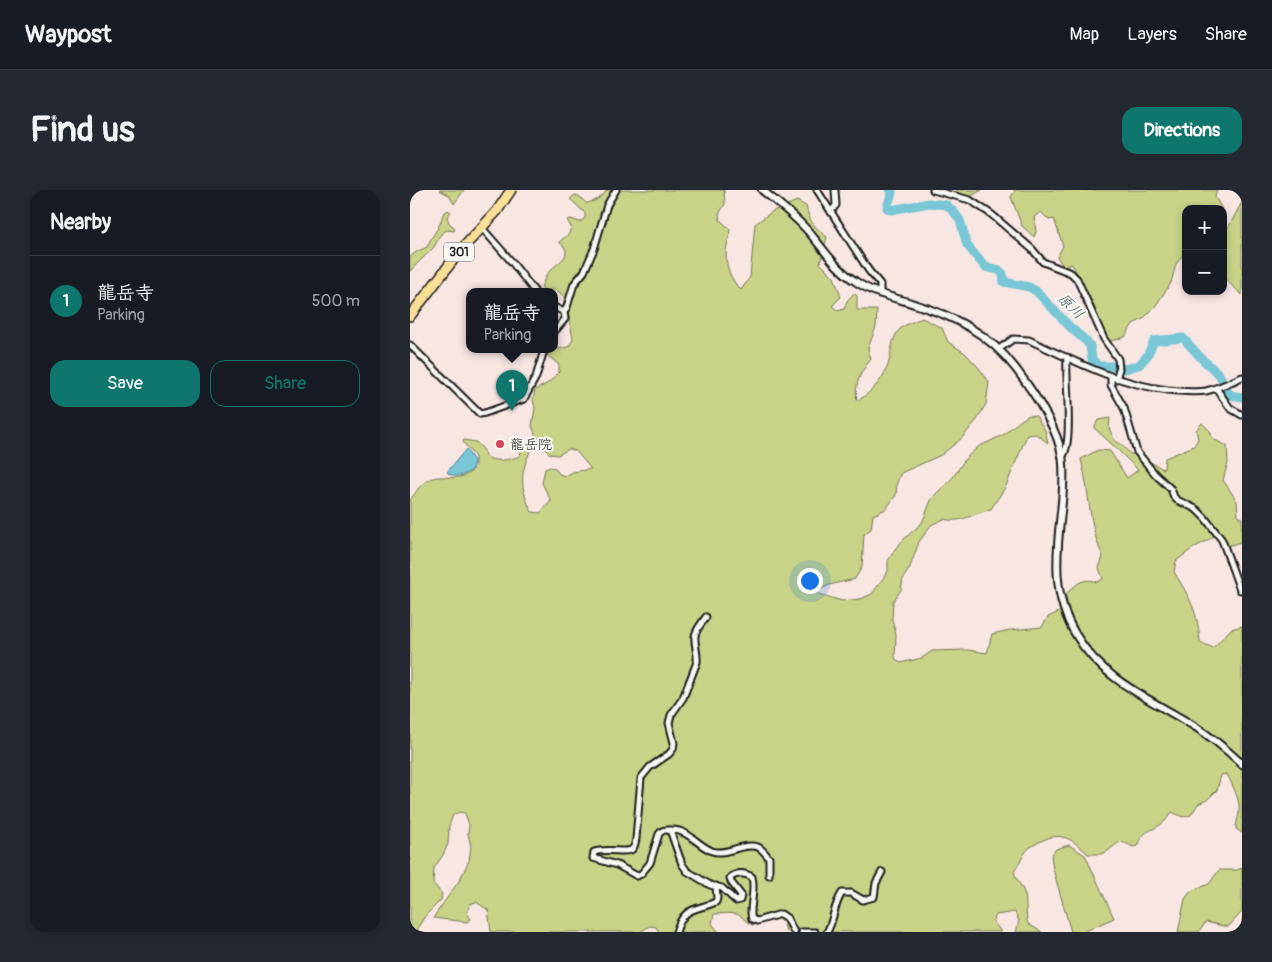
<!DOCTYPE html>
<meta charset="utf-8">
<style>
body{margin:0;font-family:Pangolin,"Klee One",sans-serif;background:#242831;color:#f1f3f6}
.controls{position:absolute;right:15px;top:15px;display:grid;overflow:hidden;border-radius:10px;box-shadow:0 2px 8px #0003}
.controls button{width:45px;height:45px;display:grid;place-items:center;padding:0;border:0;border-bottom:1px solid #363941;background:#171b24;color:#f1f3f6;font:25px sans-serif}
.you{position:absolute;left:399px;top:390px;width:18px;height:18px;margin:-12px;border:4px solid #fff;border-radius:50%;background:#1a73e8;box-shadow:0 0 0 8px #1a73e833}
.badge{display:grid;place-items:center;width:32px;height:32px;border-radius:50%;background:#0f766e;color:#fff;font-size:16px;font-weight:700}
.pin{position:absolute;translate:-50% -41px;filter:drop-shadow(0 1px 2px #0008)}
.pin::after{content:'';position:absolute;top:26px;width:18px;height:15px;background:inherit;clip-path:polygon(0 0,100% 0,50% 100%)}
.popup{position:absolute;left:56px;top:98px;width:92px;height:65px;box-sizing:border-box;display:grid;place-content:center;border-radius:10px;background:#171b24;filter:drop-shadow(0 1px 4px #0005);font-size:16px;white-space:nowrap;color:#9ea1a6}
.popup b{font-size:19px;color:#f1f3f6}
.popup::after{content:'';position:absolute;left:50%;top:100%;margin-left:-10px;border:10px solid transparent;border-top-color:#171b24}
.list{margin:0;padding:0;list-style:none}
h2{display:flex;justify-content:space-between;align-items:center;height:65px;margin:0;padding:0 20px;font-size:21px}
h2 small{font-size:16px;font-weight:400;color:#9ea1a6}
.list li{display:grid;grid-template-columns:32px 1fr auto;gap:15px;align-items:center;box-sizing:border-box;height:90px;padding:0 20px;border-top:1px solid #363941}
.list b{display:block;font-size:19px;white-space:nowrap}
.list p{margin:0;font-size:16px;white-space:nowrap;color:#9ea1a6}
.list em{font-size:16px;font-style:normal;color:#9ea1a6}
.actions{display:flex;gap:10px;padding:15px 20px}
.actions a{flex:1;padding:11px 0;border:1px solid #0f766e;border-radius:15px;text-align:center;font-size:18px;color:#0f766e}
.actions .main{background:#0f766e;color:#fff}
.map{position:relative;flex:none;width:832px;height:742px;overflow:hidden;border-radius:15px}
header{display:flex;align-items:center;gap:30px;box-sizing:border-box;height:70px;padding:0 25px;background:#171b24;border-bottom:1px solid #363941}
header strong{font-size:24px}
nav{display:flex;gap:28px;margin-inline-start:auto;font-size:18px}
.intro{display:flex;align-items:center;justify-content:space-between;box-sizing:border-box;height:120px;padding:0 30px}
h1{margin:0;font-size:35px}
.button{padding:12px 22px;border-radius:15px;background:#0f766e;color:#fff;font-size:18px;font-weight:700}
main{display:flex;gap:30px;padding:0 30px}
aside{flex:1;background:#171b24;border-radius:15px;box-shadow:0 2px 8px #0003}
.map>svg:first-child{display:block}
.green{fill:#c8d387;stroke:#727852}
.water{fill:#78c6d6;stroke:#53828c}
.lines{fill:none;stroke-linecap:round;stroke-linejoin:round}
.river{stroke:#78c6d6;stroke-width:9}
.minor-casing{stroke:#1c1c1c;stroke-width:9}
.tertiary-casing{stroke:#1c1c1c;stroke-width:10}
.trunk-casing{stroke:#1c1c1c;stroke-width:12}
.minor{stroke:#f6f6f2;stroke-width:5}
.tertiary{stroke:#f6f6f2;stroke-width:6}
.trunk{stroke:#fadf96;stroke-width:9}
.poi-dot{fill:#d1495b;stroke:#f6f6f2;stroke-width:2}
.labels{text-anchor:middle;stroke-width:4.5;stroke-linejoin:round;paint-order:stroke}
.shield{fill:#f6f6f2;stroke:#5d5d5c;stroke-width:1}
.shield-label{font-size:12px;font-weight:bold;fill:#1c1c1c}
.poi-label{font-size:14px;fill:#1c1c1c;stroke:#f6f6f2;text-anchor:start}
.water-label{font-size:15px;font-style:italic;fill:#3c585d;stroke:#f6f6f2}
</style>
<header>
<strong>Waypost</strong>
<nav><a>Map</a><a>Layers</a><a>Share</a></nav>
</header>
<div class="intro"><h1>Find us</h1><a class="button">Directions</a></div>
<main>
<aside>
<h2>Nearby<small></small></h2>
<ul class="list">
<li><span class="badge">1</span><div><b>龍岳寺</b><p>Parking</p></div><em>500 m</em></li>
</ul>
<div class="actions"><a class="main">Save</a><a>Share</a></div>
</aside>
<div class="map">
<svg width="832" height="742" viewBox="0 0 832 742">
<rect width="100%" height="100%" fill="#f8e6e3"/>
<filter id="ink" filterUnits="userSpaceOnUse"><feTurbulence type="fractalNoise" baseFrequency=".02" numOctaves="2"/><feDisplacementMap in="SourceGraphic" scale="10" xChannelSelector="R" yChannelSelector="G"/><feConvolveMatrix kernelMatrix="1 2 1 2 8 2 1 2 1" color-interpolation-filters="sRGB"/></filter>
<g filter="url(#ink)">
<!-- green -->
<g class="green">
<polygon points="29,0 54,0 44,14 39,5"/>
<path d="M197 0H314L315 14 309 24 310 30 320 39C320 47 316 55 316 63 316 78 321 90 331 100L340 87 345 34 363 21 387 11 396 16C399 31 405 38 417 47L410 73 424 87 431 107 422 116 428 121 434 119 437 111 444 103 447 106V120H467L466 137 458 158 461 169C450 183 444 194 447 211 463 202 476 187 480 168 481 159 483 146 490 139 495 134 506 131 512 128L532 138 538 152 555 163 569 178 579 192 576 214 567 230 551 249 531 265 491 283 487 292 486 305 476 319 463 325 461 339 454 344 452 377 445 389 419 395 408 401 409 404 432 411 450 409 462 404 478 381V371L485 359 495 348 512 333 522 308 543 287 556 268 568 257 593 245 611 230 619 225 626 226 635 240 638 253 626 244 617 245 596 296 581 319C565 323 550 334 534 329L521 335 509 352 500 377 493 389 491 400 483 411 482 429 486 445 485 468 490 473 512 468 522 461 558 460 577 463 582 444 600 440 632 437 638 427 657 418 656 404C667 394 672 387 687 392L693 389 689 378 693 367C678 334 680 303 671 269L688 260 700 261 717 288 728 280 707 259 684 238 688 230 700 228 699 238 705 251 711 254 720 264C729 263 745 276 754 279L755 268 784 256 788 249 786 240 792 233 800 241 803 249 817 256 818 273 813 290 827 311 828 327 832 328 831 352 817 356 810 343 782 359 766 371 764 382C780 408 788 422 790 452L803 458 821 439 832 436V643L826 639C826 633 828 629 829 623 831 610 822 595 817 584L811 585 807 600 797 610 788 614 781 625 773 627 762 622C760 625 757 629 754 632 741 643 734 638 727 656L723 657C705 645 706 660 691 664 687 664 682 664 678 664 662 649 651 640 629 652 626 654 622 656 619 658 613 664 609 675 604 682 606 690 613 697 615 705 617 714 615 724 618 734L632 742H606L609 731 605 722 586 725 583 731 591 742H376L374 733 364 727 342 735C336 732 334 728 329 725 322 722 311 724 304 724L302 734 309 742H249L246 737 240 736 230 742H81L78 720 66 712 60 714 57 723 61 729 57 732 23 728 49 691 59 671 61 656 58 644 59 635 55 623 49 622 43 625 39 636 38 654 33 665 24 678 23 693 32 704 31 710 15 726 5 742H0V310C5 304 9 296 15 292 32 279 49 298 65 277V267L53 252 54 250 66 252 74 260 75 266C84 273 99 270 110 266L112 256 120 254 122 257C110 282 109 297 122 322L130 323 141 311 132 293 135 279 140 277 145 278 149 284 155 286 163 282 181 279 166 261 159 259 148 265 140 264 127 249 122 236 125 218 123 210 125 200 138 193 149 182V175L137 165 142 160 158 157 163 150 159 126 154 113V107C148 99 144 99 135 101L131 97C133 93 135 87 138 83 146 72 167 66 149 52L159 44 161 37 157 30 161 29 170 32 175 28V23L160 9 165 5 169 6 176 13C185 12 191 8 197 0Z"/>
<polygon points="547,0 572,0 556,9 545,2"/>
<polygon points="605,0 807,0 805,7 812,19 776,19 776,61 766,74 761,93 744,118 733,129 723,134 715,147 701,151 695,147 684,116 662,74 654,77 647,67 653,56 644,29 639,30 631,22 624,27 626,42 624,47 612,36 601,7"/>
<polygon points="832,12 832,105 813,87 813,42 819,36"/>
<path d="M38 20 41 22 37 27 39 33 45 38 44 41 37 40 31 44 24 57 0 81V67L6 62 17 57C22 44 30 39 33 24Z"/>
<polygon points="659,655 675,665 704,728 673,742 661,742 643,679 641,666 646,659"/>
<polygon points="832,678 832,722 818,737 796,732 789,742 768,742 775,709 781,701 799,694 809,680 827,680"/>
</g>
<!-- water -->
<path class="water" d="M56 259 64 271 62 280C53 286 45 289 37 282Z"/>
<g class="lines">
<!-- river -->
<path class="river" d="M480 0 482 1C482 7 478 11 477 18L481 20 519 13 537 15 545 23 550 30 557 55 575 77 589 80 593 84 594 92 619 97 626 101 661 138 676 151 680 156 682 169 688 176H702L715 179 729 175 737 166 744 151 773 148 794 171 809 184 820 205 832 207"/>
<!-- minor casing -->
<g class="minor-casing">
<g id="minor">
<polyline points="407,0 459,81 470,94 470,104"/>
<polyline points="523,0 560,10 581,24 622,59 633,72 661,83 667,89 694,149 708,169 709,179 706,189"/>
<polyline points="421,22 426,15 425,0"/>
<polyline points="72,38 101,71 125,102"/>
<polyline points="144,117 154,122"/>
<polyline points="144,142 155,129 154,122 157,117 164,94 174,82 184,59 197,15 206,0"/>
<polyline points="0,155 70,224 75,223 114,209 126,187 134,160"/>
<path d="M589 159 603 149 619 150C664 171 708 194 758 200 771 201 784 203 796 201 809 198 821 192 832 187"/>
<polyline points="701,187 701,195 714,218 727,262 745,284 761,299 764,307 767,310 786,319 795,328 812,350 830,400"/>
<polyline points="806,198 820,218 832,225"/>
<path d="M652 267C664 255 655 188 657 167"/>
<path d="M296 427C292 433 286 439 285 446 284 454 288 463 287 472L273 508 261 525 259 533 264 553 263 559 259 564 240 577 231 588 226 649C225 653 225 658 221 660 215 663 196 658 184 662L183 668 207 675 227 686 231 684 240 673 249 644C253 639 255 640 262 640 279 640 287 655 302 661 316 666 333 652 348 657 352 659 356 664 359 668V685"/>
<path d="M260 640 272 674 277 681 300 695 312 698 326 711 330 710 331 705 321 692 320 688C327 682 335 683 342 687 346 702 338 720 342 729L347 731 371 724 377 728 384 742"/>
<path d="M266 742C274 716 285 721 306 712L307 708 306 696"/>
<polyline points="392,742 405,742"/>
<path d="M417 742C424 730 423 717 432 703H441L453 710 464 707 466 693 472 682"/>
</g>
</g>
<!-- tertiary casing -->
<g class="tertiary-casing">
<path id="tertiary" d="M352 0C368 13 384 25 398 41 413 58 425 78 445 91 462 103 482 107 501 113 544 126 579 143 606 179 625 204 646 235 652 265 655 284 653 304 651 322 646 366 642 406 666 445 692 490 742 510 784 536 802 547 817 560 832 574"/>
</g>
<!-- trunk casing -->
<g class="trunk-casing">
<polyline id="trunk" points="0,126 50,61 87,21 101,0"/>
</g>
<!-- minor -->
<use href="#minor" class="minor"/>
<!-- tertiary -->
<use href="#tertiary" class="tertiary"/>
<!-- trunk -->
<use href="#trunk" class="trunk"/>
</g>
</g>
<!-- markers -->
<circle class="poi-dot" cx="90" cy="254" r="5"/>
<g class="labels">
<!-- shield labels -->
<rect class="shield" x="34" y="52.5" width="30" height="19" rx="4"/>
<g class="shield-label">
<text x="49" y="66">301</text>
</g>
<!-- poi labels -->
<g class="poi-label">
<text x="100" y="259">龍岳院</text>
</g>
<!-- water labels -->
<g class="water-label">
<text transform="translate(661 116) rotate(45)" y="5">原川</text>
</g>
</g>
</svg>
<div class="controls">
<button>+</button>
<button>−</button>
</div>
<div class="you"></div>
<div class="pin badge" style="left:102px;top:221px">1</div>
<div class="popup"><b>龍岳寺</b>Parking</div>
</div>
</main>
